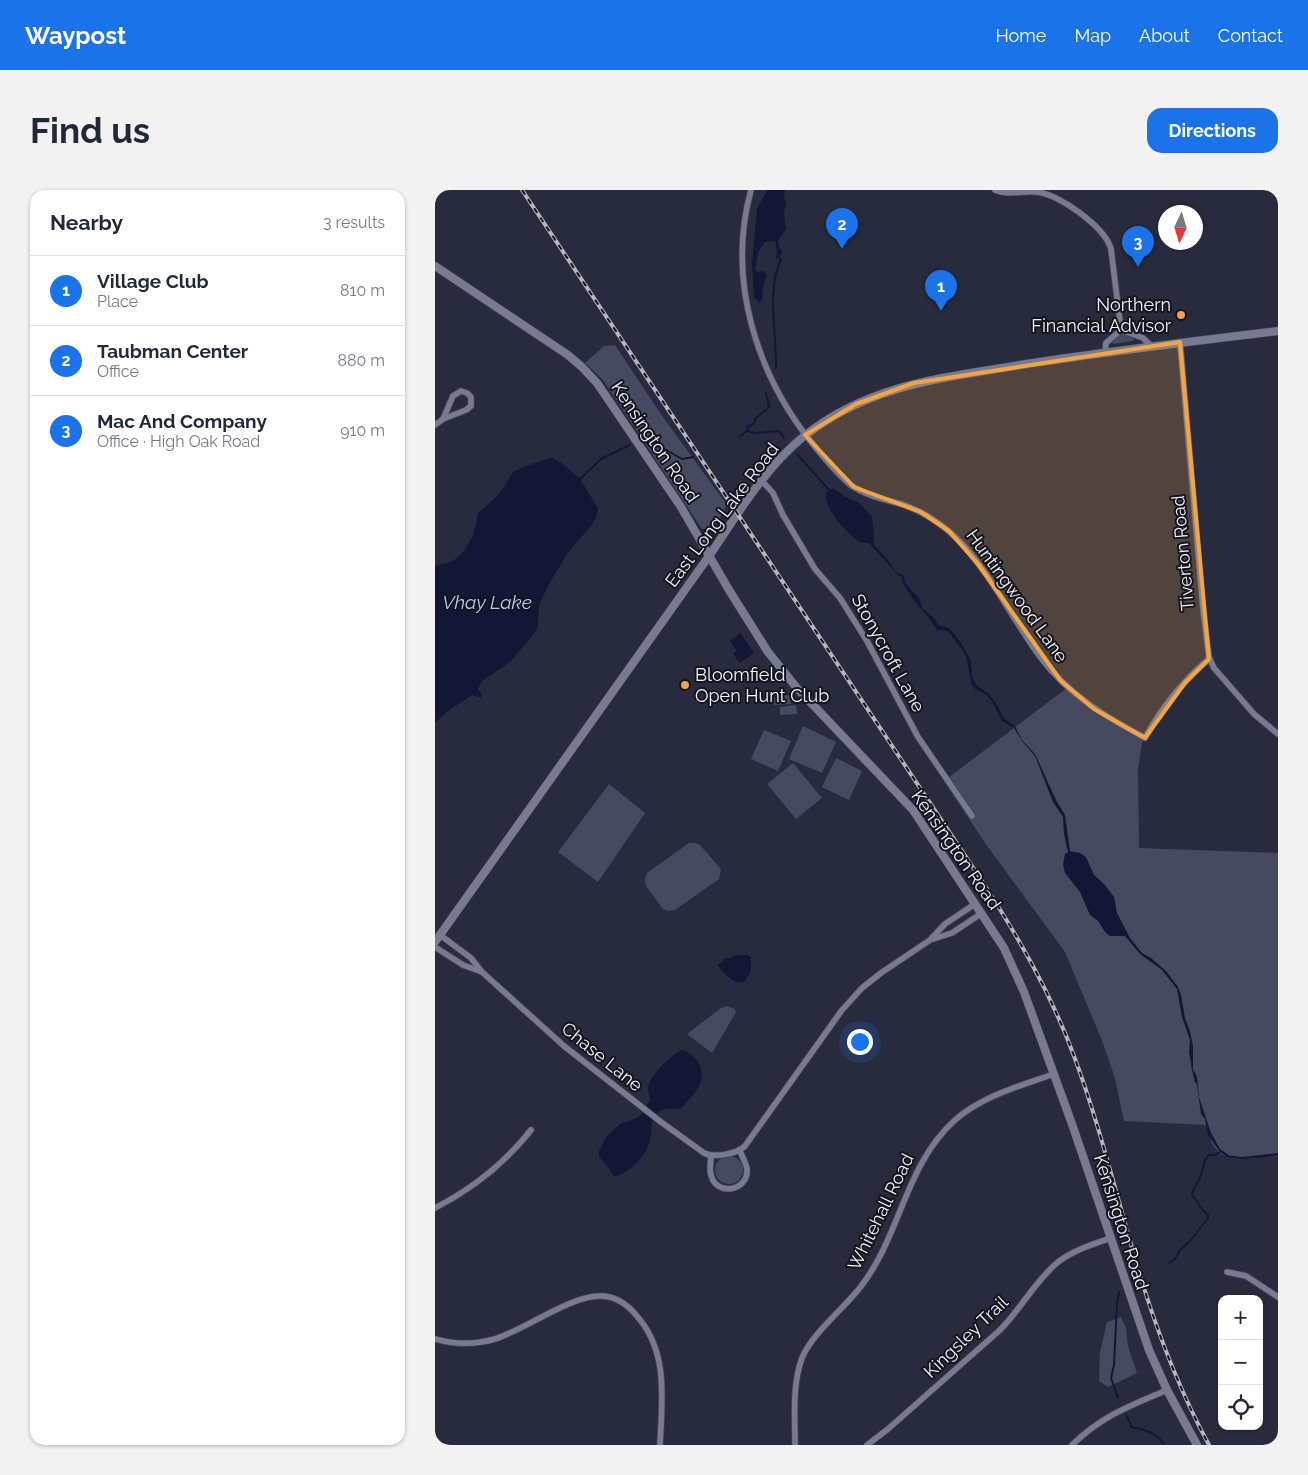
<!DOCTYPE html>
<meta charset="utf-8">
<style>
body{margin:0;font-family:Raleway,sans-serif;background:#f2f2f3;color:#1f2937}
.controls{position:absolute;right:15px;bottom:15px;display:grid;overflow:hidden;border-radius:10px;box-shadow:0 1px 4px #0004}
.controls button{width:45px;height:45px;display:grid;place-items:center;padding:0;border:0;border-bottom:1px solid #e0e1e3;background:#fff;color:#1f2937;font:25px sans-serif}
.compass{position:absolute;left:723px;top:15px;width:45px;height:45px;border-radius:50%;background:#fff;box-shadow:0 1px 4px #0004;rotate:184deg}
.you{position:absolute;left:424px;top:851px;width:18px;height:18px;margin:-12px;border:4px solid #fff;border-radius:50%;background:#1a73e8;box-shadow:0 0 0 8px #1a73e833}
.badge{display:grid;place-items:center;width:32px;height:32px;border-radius:50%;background:#1a73e8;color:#fff;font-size:16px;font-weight:700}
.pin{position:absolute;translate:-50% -41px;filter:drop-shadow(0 1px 2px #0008)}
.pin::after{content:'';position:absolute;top:26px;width:18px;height:15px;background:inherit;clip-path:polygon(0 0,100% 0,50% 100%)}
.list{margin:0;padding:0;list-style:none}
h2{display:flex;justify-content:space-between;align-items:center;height:65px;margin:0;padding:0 20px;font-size:21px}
h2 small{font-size:16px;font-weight:400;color:#747a83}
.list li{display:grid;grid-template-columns:32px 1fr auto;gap:15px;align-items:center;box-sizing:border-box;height:70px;padding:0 20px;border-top:1px solid #e0e1e3}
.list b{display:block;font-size:19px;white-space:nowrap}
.list p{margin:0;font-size:16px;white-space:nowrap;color:#747a83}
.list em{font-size:16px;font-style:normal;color:#747a83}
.icon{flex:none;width:28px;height:28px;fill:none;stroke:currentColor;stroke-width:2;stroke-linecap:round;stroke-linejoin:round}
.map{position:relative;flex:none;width:843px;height:1255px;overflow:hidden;border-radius:15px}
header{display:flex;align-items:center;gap:30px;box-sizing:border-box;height:70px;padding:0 25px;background:#1a73e8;color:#fff}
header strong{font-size:24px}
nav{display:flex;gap:28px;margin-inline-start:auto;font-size:18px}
.intro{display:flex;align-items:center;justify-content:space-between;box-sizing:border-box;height:120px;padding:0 30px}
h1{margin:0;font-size:35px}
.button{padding:12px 22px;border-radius:15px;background:#1a73e8;color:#fff;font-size:18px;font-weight:700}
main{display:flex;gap:30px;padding:0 30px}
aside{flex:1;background:#fff;border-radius:15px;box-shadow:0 1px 4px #0004}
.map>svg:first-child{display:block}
.green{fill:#464a60}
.water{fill:#141635}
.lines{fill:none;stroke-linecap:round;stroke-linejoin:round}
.stream{stroke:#141635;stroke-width:2}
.street-casing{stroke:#474958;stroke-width:7}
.secondary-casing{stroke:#474958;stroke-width:9}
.street{stroke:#777a90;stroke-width:5.5}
.secondary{stroke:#777a90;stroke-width:8}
.rail-casing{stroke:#b4b6c2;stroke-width:4}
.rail{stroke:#13141c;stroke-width:2;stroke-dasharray:5.5;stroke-linecap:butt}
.marked{fill:#f4a443;fill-opacity:0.2;stroke:#f4a443;stroke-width:4;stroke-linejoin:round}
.poi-dot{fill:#f4a443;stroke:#13141c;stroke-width:2}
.labels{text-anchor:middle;stroke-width:4;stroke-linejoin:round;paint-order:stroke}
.poi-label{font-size:18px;fill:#f2f3fd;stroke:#13141c;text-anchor:end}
.street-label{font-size:18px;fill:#f2f3fd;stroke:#13141c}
.water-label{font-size:19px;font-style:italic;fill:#bfc7fa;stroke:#13141c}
</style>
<header>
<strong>Waypost</strong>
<nav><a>Home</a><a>Map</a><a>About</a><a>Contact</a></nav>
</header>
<div class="intro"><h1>Find us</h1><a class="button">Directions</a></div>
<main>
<aside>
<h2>Nearby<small>3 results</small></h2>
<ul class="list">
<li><span class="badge">1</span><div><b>Village Club</b><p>Place</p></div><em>810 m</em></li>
<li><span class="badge">2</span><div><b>Taubman Center</b><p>Office</p></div><em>880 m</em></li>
<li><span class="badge">3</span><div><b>Mac And Company</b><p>Office · High Oak Road</p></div><em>910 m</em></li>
</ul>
</aside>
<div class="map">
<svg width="843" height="1255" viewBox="0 0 843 1255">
<rect width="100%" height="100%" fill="#282b3d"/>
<!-- green -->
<g class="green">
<polygon points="688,143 698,147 699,150 698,151 678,154 678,150"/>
<polygon points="180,155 225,223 292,315 278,339 267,339 168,190 150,173 169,156"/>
<polygon points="633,497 646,509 708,547 703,579 704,658 843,663 843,965 817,969 785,964 777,954 771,935 689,931 680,888 666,848 630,762 550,653 509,591"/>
<polygon points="355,505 356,514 339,515 338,507"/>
<polygon points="361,515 362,524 345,525 345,517"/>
<polygon points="368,536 401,552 387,583 354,569"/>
<polygon points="329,540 356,551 343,581 316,569"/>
<polygon points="401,568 427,581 414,610 387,597"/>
<polygon points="358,573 387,608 361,629 332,594"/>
<polygon points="174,594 210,623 163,692 123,662"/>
<polygon points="254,653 260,653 265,655 286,679 284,689 240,720 234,721 228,719 211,696 210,689 212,683"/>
<polygon points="292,816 300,819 301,822 277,863 252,844 286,818"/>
<circle cx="294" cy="980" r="14"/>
<polygon points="686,1127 691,1138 693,1156 702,1183 673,1197 664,1191 665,1162 672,1132"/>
</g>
<!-- water -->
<g class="water">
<polygon points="332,0 350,0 349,8 351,13 349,23 351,39 343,51 344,57 348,62 344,68 341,69 342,61 340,51 330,52 323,62 320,79 322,82 329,81 332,86 327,100 328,107 325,113 319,108 317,74 322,19"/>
<path d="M117 268 128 274 145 289 163 318 162 326 156 336 134 361 113 396 104 415 103 436 99 444 76 471 47 491 43 499 47 505 46 508 37 505 13 521 0 533V376C6 374 14 373 19 370 33 361 42 340 42 324L61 307 71 294 78 282C83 279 112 268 117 268Z"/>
<path d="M398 298 409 306 424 313 437 327 439 343 438 354 452 369 461 382 469 386 470 393 484 408 488 419 499 428 503 435 514 438 525 451 536 471 537 487 542 496 553 503 563 516 568 528 580 536 587 550 600 564 621 610 630 625 635 661 645 663 651 667 659 685 670 695 679 707 682 723 695 748 707 763 716 768 731 781 743 797 746 805 750 828 755 841 758 856V879L762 887 764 907 776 943 785 959 795 966 807 967 843 963V965L825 968 805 969 793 967 785 962 773 945 770 929 766 924 762 895 760 892 757 880 754 862 755 850 747 827 742 799 727 780 705 764 690 746H675L670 742 663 731 655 725 645 702 630 683 628 674 630 664 633 662 629 644 628 627 618 612 600 566 587 551 579 538 567 531 557 511 550 504 540 499 536 493 532 470 528 461 513 441 502 440C495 427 465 398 467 386H464L434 353C430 353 426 353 423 351 411 343 388 317 391 303Z"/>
<polygon points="305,443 319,463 305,473 298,464 302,461 295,451"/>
<path d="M301 765H313L316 768V781L309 792C298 794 291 785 284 777L283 774 287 773 290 768H295Z"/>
<path d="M247 860C254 862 259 866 263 872 274 890 259 905 246 918 239 920 230 917 224 922 213 930 218 940 215 951 211 966 195 981 181 987L177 984 173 976 164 967V961L172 946 185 934 202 928 207 924 215 910C215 906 213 902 213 899 215 884 235 866 247 860Z"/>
</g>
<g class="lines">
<!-- stream -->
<g class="stream">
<path d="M341 178C342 146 331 100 346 70L344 68"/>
<polyline points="331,203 334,217 320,229 319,234 312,237 313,241 319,243 344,241 349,248"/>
<polyline points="305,246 312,241"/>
<polyline points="211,253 226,257 247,269 258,267"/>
<polyline points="362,264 394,300"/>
<polyline points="145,289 166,269 195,255"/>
<path d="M734 1073 741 1068 744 1061 756 1050 773 1028V1025C764 1019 764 1012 757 1005 759 994 764 993 766 985 769 977 767 972 774 965H780L785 962"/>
<polyline points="683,1208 676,1188 679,1175 682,1113 684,1102"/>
<path d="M691 1225 695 1233 696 1237C708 1239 724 1243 729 1255"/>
</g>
<!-- street casing -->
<g class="street-casing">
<g id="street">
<path d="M316 0C291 91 322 187 381 258 392 271 403 285 417 296 432 306 449 309 466 314 490 322 509 335 526 353 557 386 579 432 606 468 633 504 670 527 710 548 726 519 749 490 774 469"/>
<path d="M560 0C573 6 588 0 602 2 624 4 670 37 676 59L686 140"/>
<polyline points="686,140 708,148 716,156"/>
<polyline points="745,152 768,418 774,467 779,478 819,524 843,544"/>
<polyline points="670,162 671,153 686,140"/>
<polygon points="26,201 32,203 36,207 36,216 31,220 8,229 18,206"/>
<polyline points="0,235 8,229"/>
<polyline points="327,291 338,303 348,325 380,379 405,408 432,451 483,547 537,626"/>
<path d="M5 745 36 768 47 782 129 856 226 932 269 963C279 968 302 964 310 956L407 820 427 798 446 783 495 750 517 743 547 723"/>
<polyline points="496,749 510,734 540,714"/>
<polyline points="0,757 28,775 47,782"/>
<path d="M276 966C276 972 274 979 276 985 281 1007 314 1001 312 979 311 973 307 966 305 961"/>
<path d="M0 1018C37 999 70 973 96 940"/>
<polyline points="792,1082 811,1086 843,1107"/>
<path d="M0 1149C21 1155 39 1155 60 1149 91 1139 135 1106 165 1106 180 1106 192 1114 201 1125 234 1161 227 1210 225 1255"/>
<path d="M360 1255C360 1227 357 1195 367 1168 378 1142 410 1118 427 1095 466 1044 470 975 520 930 547 906 585 896 619 884"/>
<path d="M432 1255 453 1239 565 1140C586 1119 600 1091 623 1072 639 1060 658 1054 676 1048"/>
<path d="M637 1255C667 1226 694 1216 732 1200"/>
</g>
</g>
<!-- secondary casing -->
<g class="secondary-casing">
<g id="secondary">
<polyline points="0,76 133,165 147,177 162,193 246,317 294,400 333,462 361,497 478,620 569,758 589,802 637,934 714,1160 732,1200 762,1255"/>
<path d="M0 752 274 366C302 325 329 279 368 247 435 193 510 188 591 174 675 161 759 151 843 141"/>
</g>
</g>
<!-- street -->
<use href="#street" class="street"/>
<!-- secondary -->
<use href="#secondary" class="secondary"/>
<!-- rail casing -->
<g class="rail-casing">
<path id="rail" d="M87 0 543 685C581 743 615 801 639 866 667 941 685 1021 709 1098 726 1152 747 1205 774 1255"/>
</g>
<!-- rail -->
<use href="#rail" class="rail"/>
</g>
<!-- marked area -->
<path class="marked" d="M745 152 774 469 750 493 710 548 659 519 626 491 543 374 514 341 486 322 419 297 370 245 421 214 479 193Z"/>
<!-- markers -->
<g class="poi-dot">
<circle cx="746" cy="125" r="5"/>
<circle cx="250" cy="495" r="5"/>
</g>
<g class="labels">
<!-- poi labels -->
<g class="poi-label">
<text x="736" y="121">Northern<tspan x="736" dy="21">Financial Advisor</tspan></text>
<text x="260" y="491" text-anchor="start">Bloomfield<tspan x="260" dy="21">Open Hunt Club</tspan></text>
</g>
<!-- street labels -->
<g class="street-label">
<text transform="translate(220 252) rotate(56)" y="6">Kensington Road</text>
<text transform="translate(287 325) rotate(-53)" y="6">East Long Lake Road</text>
<text transform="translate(748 363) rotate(-95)" y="6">Tiverton Road</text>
<text transform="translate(582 406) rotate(54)" y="6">Huntingwood Lane</text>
<text transform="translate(453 463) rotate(61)" y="6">Stonycroft Lane</text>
<text transform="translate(521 660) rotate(55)" y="6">Kensington Road</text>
<text transform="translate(167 867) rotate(39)" y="6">Chase Lane</text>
<text transform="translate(446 1022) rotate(-64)" y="6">Whitehall Road</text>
<text transform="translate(686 1032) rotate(72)" y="6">Kensington Road</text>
<text transform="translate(531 1147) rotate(-44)" y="6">Kingsley Trail</text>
</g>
<!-- water labels -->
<g class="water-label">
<text x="52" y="419">Vhay Lake</text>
</g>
</g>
</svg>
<div class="controls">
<button>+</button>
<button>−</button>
<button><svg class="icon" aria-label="locate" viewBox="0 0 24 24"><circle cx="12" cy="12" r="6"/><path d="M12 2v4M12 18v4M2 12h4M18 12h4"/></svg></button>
</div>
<svg class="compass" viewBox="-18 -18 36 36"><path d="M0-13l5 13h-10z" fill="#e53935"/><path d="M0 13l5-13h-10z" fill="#747a83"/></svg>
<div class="you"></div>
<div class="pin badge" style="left:506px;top:121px">1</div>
<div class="pin badge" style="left:407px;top:59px">2</div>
<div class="pin badge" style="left:703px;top:77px">3</div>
</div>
</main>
